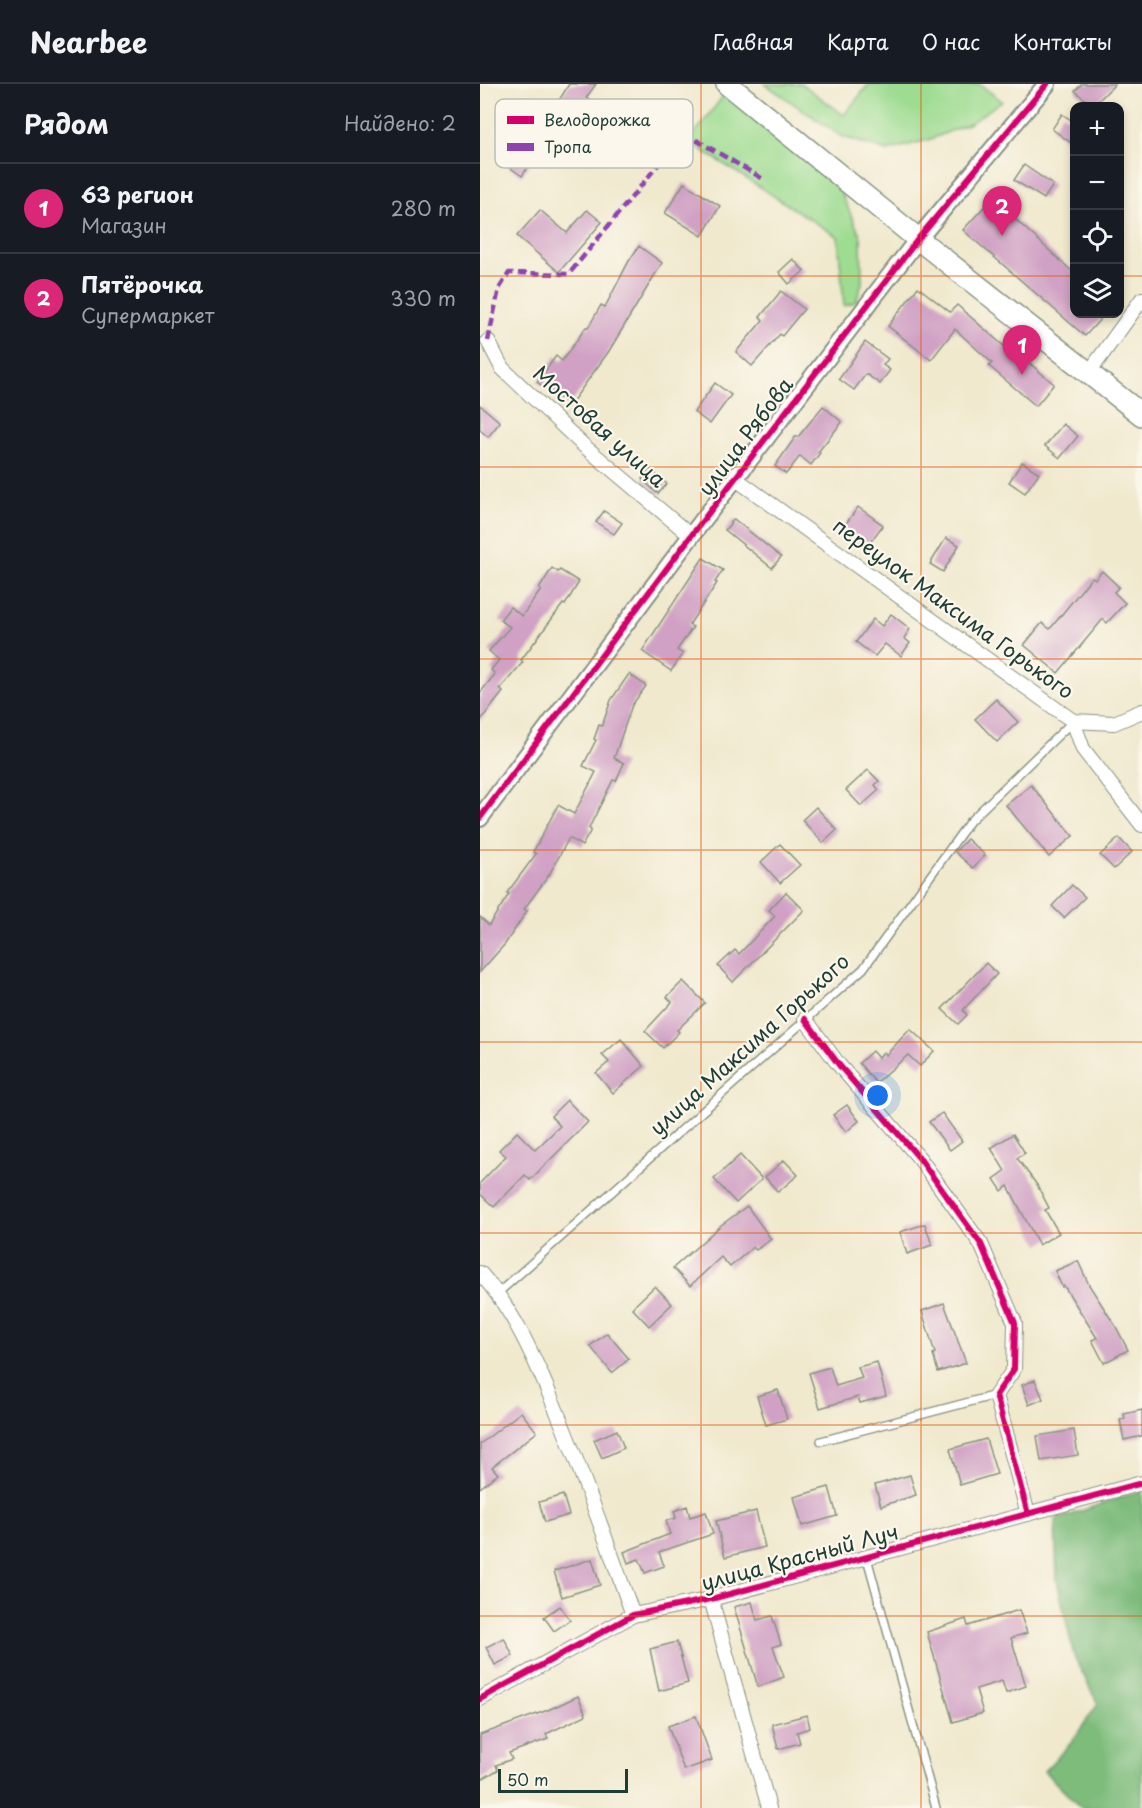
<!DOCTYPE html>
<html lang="ru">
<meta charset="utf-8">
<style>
body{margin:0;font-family:"Playpen Sans",sans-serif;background:#242831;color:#f1f3f6}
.controls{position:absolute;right:18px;top:18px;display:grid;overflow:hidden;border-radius:12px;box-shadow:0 3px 9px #0003}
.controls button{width:54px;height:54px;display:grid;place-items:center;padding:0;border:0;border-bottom:2px solid #363941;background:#171b24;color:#f1f3f6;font:30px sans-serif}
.scale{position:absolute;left:18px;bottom:15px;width:130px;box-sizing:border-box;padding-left:6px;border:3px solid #1f3d34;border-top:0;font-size:16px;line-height:21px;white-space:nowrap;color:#1f3d34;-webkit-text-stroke:4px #fbf7ec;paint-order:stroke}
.you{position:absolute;left:398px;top:1012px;width:21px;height:21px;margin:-15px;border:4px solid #fff;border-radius:50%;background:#1a73e8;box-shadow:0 0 0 9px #1a73e833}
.badge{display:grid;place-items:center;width:39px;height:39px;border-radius:50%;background:#db2777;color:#fff;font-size:20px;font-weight:700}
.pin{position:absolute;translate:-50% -50px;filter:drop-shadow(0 2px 3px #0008)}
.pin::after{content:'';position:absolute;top:32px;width:21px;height:18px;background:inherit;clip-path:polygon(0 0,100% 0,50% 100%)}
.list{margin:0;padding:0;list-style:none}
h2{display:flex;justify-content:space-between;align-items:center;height:78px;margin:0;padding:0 24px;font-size:26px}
h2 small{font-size:20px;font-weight:400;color:#9ea1a6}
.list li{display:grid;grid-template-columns:39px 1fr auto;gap:18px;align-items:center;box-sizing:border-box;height:90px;padding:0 24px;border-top:2px solid #363941}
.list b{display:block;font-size:22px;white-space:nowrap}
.list p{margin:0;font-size:20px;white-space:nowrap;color:#9ea1a6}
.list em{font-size:20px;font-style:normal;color:#9ea1a6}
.icon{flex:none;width:33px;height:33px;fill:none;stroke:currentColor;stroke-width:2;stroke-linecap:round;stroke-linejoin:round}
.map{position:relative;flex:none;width:662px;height:1724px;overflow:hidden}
header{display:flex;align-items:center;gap:36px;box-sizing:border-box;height:84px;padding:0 30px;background:#171b24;border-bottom:2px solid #363941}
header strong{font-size:28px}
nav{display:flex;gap:33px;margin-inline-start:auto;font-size:21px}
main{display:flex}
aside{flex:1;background:#171b24}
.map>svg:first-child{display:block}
.green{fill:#9edc91;stroke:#5e8c62;stroke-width:1.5}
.forest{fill:#7ebc7b;stroke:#4e7c58;stroke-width:1.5}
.building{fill:#d0a1c4}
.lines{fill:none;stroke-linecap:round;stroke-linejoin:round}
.service-casing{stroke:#889381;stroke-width:10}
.minor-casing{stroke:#889381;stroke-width:16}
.tertiary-casing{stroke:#889381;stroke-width:20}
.primary-casing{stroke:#889381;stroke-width:24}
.service{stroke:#fff;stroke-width:7}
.minor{stroke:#fff;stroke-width:14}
.tertiary{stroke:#fff;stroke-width:16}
.primary{stroke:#fff;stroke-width:21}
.quiet{stroke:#8e44ad;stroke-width:4.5;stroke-dasharray:9 4.5;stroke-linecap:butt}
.cycleway-casing{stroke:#fbf7ec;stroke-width:10}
.cycleway{stroke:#d6006c;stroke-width:6}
.grid{fill:none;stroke:#de580e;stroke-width:1.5;stroke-opacity:0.55}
.labels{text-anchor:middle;stroke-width:4.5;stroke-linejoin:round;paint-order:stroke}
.street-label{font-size:21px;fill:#1f3d34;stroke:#fbf7ec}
.key{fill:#fbf7ec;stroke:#b9bfb5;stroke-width:1.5}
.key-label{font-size:16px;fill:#1f3d34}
</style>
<header>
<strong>Nearbee</strong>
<nav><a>Главная</a><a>Карта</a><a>О нас</a><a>Контакты</a></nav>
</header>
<main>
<aside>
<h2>Рядом<small>Найдено: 2</small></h2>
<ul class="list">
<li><span class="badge">1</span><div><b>63 регион</b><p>Магазин</p></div><em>280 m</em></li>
<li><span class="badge">2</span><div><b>Пятёрочка</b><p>Супермаркет</p></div><em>330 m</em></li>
</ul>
</aside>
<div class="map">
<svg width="662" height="1724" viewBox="0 0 662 1724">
<rect width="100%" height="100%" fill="#fbf7ec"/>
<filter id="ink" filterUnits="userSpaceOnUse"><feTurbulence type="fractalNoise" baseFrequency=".0167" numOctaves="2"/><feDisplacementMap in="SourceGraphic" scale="12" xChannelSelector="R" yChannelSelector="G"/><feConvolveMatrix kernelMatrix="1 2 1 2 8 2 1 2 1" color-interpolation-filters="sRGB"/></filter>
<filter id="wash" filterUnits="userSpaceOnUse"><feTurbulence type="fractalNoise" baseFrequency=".008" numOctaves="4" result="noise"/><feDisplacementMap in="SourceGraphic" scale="24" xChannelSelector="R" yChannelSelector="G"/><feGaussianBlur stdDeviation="1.35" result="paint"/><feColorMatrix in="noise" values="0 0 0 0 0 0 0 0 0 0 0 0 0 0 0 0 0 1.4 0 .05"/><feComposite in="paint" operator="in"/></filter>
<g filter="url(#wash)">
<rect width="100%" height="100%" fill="#f0e9ce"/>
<!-- green -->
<g class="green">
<polygon points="285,0 322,0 364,31 389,0 499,0 522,17 490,39 451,55 407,67 361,52"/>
<polygon points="247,7 346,90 361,109 381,153 382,199 376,218 364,222 358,153 214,61 205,62"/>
</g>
<!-- forest -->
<polygon class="forest" points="662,1406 662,1724 601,1724 564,1687 591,1659 618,1620 594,1572 577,1496 575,1436"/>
<g id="blocks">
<!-- building -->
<g class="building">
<polygon points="89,0 116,0 106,14 118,21 108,37 78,18"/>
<polygon points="602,0 635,0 613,22 595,7"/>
<polygon points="582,30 594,38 594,61 572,45"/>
<polygon points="47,46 68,60 59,73 56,71 42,92 25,80"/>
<polygon points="544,81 573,101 564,115 534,96"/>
<polygon points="204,99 240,122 222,152 185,129"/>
<polygon points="512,114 594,189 594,230 625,230 605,252 483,146"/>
<polygon points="60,126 87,149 107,126 122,138 79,188 37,152"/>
<polygon points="159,162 182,179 129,267 90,321 57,298 76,272 82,277 106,243 108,244 121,221 125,223 149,177"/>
<polygon points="313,175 324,187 309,200 299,188"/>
<polygon points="438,203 470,228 477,221 525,263 527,260 574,300 556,322 509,282 512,279 475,245 451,276 408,242"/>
<polygon points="301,207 324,225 302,252 300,250 272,282 256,268 283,236 280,233"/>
<polygon points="385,258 408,275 403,281 410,286 400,300 386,290 374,306 359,295"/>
<polygon points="235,299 251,311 230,340 214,328"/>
<polygon points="0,321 20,338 8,353 0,346"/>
<polygon points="343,322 362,338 338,368 340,369 331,381 320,372 306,390 295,382 316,352 318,353"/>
<polygon points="583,340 598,352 580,374 565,362"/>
<polygon points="542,378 559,389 545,409 529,398"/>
<polygon points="170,385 187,400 178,410 162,395"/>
<polygon points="378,423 403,441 386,464 362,445"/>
<polygon points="124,427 142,439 134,450 116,438"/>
<polygon points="254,435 301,473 292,484 245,446"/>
<polygon points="466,454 479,461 463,488 450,480"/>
<polygon points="223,474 243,486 235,498 237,499 209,541 213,543 197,566 203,570 191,587 162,567"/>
<polygon points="72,484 78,488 80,486 99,498 85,521 83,520 41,576 43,578 20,605 23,608 0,637 0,609 15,590 11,586 19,576 9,567 30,543 20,536 30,523 42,532 61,506 59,505"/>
<polygon points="622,487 639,503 634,508 645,519 627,539 623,535 578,589 544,561 562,539 570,545 612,493 615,495"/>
<polygon points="411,530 430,545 424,554 430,559 421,572 405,560 395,572 376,558 393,535 402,542"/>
<polygon points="149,590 166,602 152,621 134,674 144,679 136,697 133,696 109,744 111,746 102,762 89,754 69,791 44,825 47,827 25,860 0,888 0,833 9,841 29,810 27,809 56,770 53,768 78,721 94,730 116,688 103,682 116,656 114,655 119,641 122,642 131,616"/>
<polygon points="516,615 538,638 517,658 495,635"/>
<polygon points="388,686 399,697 395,701 399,706 381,722 366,706"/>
<polygon points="551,701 593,752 569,773 526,721"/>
<polygon points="336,723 357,746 343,759 322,736"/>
<polygon points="639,754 652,768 634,785 620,771"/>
<polygon points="487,755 505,771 493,784 475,768"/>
<polygon points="300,760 320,781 300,799 281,778"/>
<polygon points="592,801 605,813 584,834 572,822"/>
<polygon points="306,808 324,826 253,898 238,882 255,866 259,870 295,832 289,826"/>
<polygon points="506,879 517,890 483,926 487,931 478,940 462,925"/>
<polygon points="203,897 225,919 197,946 199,948 183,964 165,947 192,918 187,913"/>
<polygon points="430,945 454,967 440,982 428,971 396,999 379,979 392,967 398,974 404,968 406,971"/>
<polygon points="141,955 164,982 133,1009 116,989 129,978 122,971"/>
<polygon points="87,1016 108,1038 50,1096 45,1091 14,1123 0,1110 0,1099 26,1072 19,1066 37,1048 55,1066 80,1042 71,1032"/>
<polygon points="367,1021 379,1037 366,1048 353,1031"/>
<polygon points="462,1029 482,1057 470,1066 449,1038"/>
<polygon points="533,1050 545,1069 537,1074 557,1101 569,1124 565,1126 579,1149 559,1161 528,1102 522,1107 514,1095 525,1087 511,1064"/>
<polygon points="260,1071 282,1095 256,1119 234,1095"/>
<polygon points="304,1076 318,1091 298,1108 285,1093"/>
<polygon points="267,1122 291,1155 276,1166 273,1163 250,1183 241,1173 210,1202 193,1184 240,1142"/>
<polygon points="445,1140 452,1161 427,1170 420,1148"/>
<polygon points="598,1177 609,1201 636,1243 648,1266 624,1279 612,1256 617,1254 584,1202 582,1203 575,1187"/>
<polygon points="175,1202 192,1220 169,1242 152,1224"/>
<polygon points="464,1219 486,1279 458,1288 453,1270 455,1269 442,1227"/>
<polygon points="127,1249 149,1275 132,1289 110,1262"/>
<polygon points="397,1278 406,1312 380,1319 378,1313 340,1324 329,1289 350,1283 356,1302 382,1294 378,1283"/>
<polygon points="555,1296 563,1315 549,1321 542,1301"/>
<polygon points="298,1306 307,1335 286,1341 277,1312"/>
<polygon points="662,1326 662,1352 644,1356 640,1336 645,1335 644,1330"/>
<polygon points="41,1328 57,1348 12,1383 18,1390 0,1404 0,1360"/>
<polygon points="137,1346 144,1364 122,1374 114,1356"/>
<polygon points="594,1346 598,1371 561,1377 557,1352"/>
<polygon points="506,1355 517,1390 480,1401 470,1365"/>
<polygon points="430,1391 436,1411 401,1422 395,1401"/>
<polygon points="349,1403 357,1432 322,1442 314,1413"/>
<polygon points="83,1411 89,1431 65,1438 59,1418"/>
<polygon points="207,1422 210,1433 226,1428 233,1450 179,1468 184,1482 165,1489 159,1475 148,1479 144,1468 190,1450 186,1437 196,1434 194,1427"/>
<polygon points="276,1427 285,1463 245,1473 236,1437"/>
<polygon points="112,1475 120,1501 82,1513 74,1487"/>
<polygon points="272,1518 277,1536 292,1532 301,1560 293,1563 304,1593 278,1603 254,1523"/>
<polygon points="80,1522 90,1536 74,1547 64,1533"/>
<polygon points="539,1526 547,1549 531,1554 546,1602 526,1609 522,1597 496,1605 503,1629 473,1638 447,1548 486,1535 488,1542"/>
<polygon points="24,1554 33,1572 15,1581 6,1563"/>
<polygon points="197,1558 208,1599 179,1607 170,1565"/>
<polygon points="98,1612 106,1631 66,1650 68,1655 29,1669 32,1675 16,1681 18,1686 0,1696 0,1651 68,1626"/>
<polygon points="327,1631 330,1644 317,1648 320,1659 298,1665 292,1640"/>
<polygon points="216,1632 232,1676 204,1686 188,1642"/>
</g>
</g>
</g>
<g filter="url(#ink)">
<use href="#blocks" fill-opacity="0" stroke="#889381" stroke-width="1.5"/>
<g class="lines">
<!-- service casing -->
<g class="service-casing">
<g id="service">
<polyline points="18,1209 383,885 490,737 593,637"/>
<polyline points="341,1357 516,1311"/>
<polyline points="387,1474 456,1724"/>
</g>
</g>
<!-- minor casing -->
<g class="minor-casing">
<g id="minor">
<polyline points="8,257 22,284 103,361 211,452"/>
<polyline points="608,290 662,215"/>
<polyline points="256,395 593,637 603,665 662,741"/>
<polyline points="593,637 634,639 662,627"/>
<polyline points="325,935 359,981 440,1075 501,1160 535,1239 534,1285 516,1311 548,1430"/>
<path d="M0 1189C33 1225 53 1271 72 1316 102 1386 127 1459 153 1531"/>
<polyline points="231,1515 289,1724"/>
<polyline points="0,1615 153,1531 231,1515 662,1399"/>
</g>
</g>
<!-- tertiary casing -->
<g class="tertiary-casing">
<polyline id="tertiary" points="0,734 211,452 438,155 567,0"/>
</g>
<!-- primary casing -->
<g class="primary-casing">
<polyline id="primary" points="247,0 438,155 662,331"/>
</g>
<!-- service -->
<use href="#service" class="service"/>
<!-- minor -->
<use href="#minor" class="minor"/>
<!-- tertiary -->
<use href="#tertiary" class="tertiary"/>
<!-- primary -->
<use href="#primary" class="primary"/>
<!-- quiet -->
<polyline class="quiet" points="8,257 19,205 29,189 89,190 200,54 211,53 285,96"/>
<!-- cycleway casing -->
<g class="cycleway-casing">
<g id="cycleway">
<polyline points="0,734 211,452 438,155 567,0"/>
<polyline points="325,935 359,981 440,1075 501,1160 535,1239 534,1285 516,1311 548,1430"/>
<polyline points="0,1615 153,1531 231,1515 662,1399"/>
</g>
</g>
<!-- cycleway -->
<use href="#cycleway" class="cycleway"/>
</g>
</g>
<!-- grid -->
<path class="grid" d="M221 0V1724M441 0V1724M0 192H594M640 192H662M0 383H662M0 575H662M0 766H662M0 958H662M0 1149H662M0 1341H662M0 1532H662"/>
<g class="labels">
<!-- street labels -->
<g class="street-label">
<text transform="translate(119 343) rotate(42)" y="7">Мостовая улица</text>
<text transform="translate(266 353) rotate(-53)" y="7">улица Рябова</text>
<text transform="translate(473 525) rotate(36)" y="7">переулок Максима Горького</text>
<text transform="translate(270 961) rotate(-42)" y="7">улица Максима Горького</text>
<text transform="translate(320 1474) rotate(-15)" y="7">улица Красный Луч</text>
</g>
</g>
<!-- legend -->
<rect x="15" y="15" width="198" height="69" rx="9" class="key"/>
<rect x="27" y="32" width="27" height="8" fill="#d6006c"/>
<rect x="27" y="59" width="27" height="8" fill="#8e44ad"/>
<g class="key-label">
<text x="64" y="42">Велодорожка</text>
<text x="64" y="69">Тропа</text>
</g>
</svg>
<div class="controls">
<button>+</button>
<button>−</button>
<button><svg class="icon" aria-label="locate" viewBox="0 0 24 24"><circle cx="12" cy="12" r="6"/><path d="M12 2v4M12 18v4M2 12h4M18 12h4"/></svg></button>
<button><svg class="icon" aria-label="layers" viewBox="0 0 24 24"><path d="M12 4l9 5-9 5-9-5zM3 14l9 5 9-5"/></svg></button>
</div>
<div class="scale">50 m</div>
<div class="you"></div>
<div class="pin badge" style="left:542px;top:291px">1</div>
<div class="pin badge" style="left:522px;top:152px">2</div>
</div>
</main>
